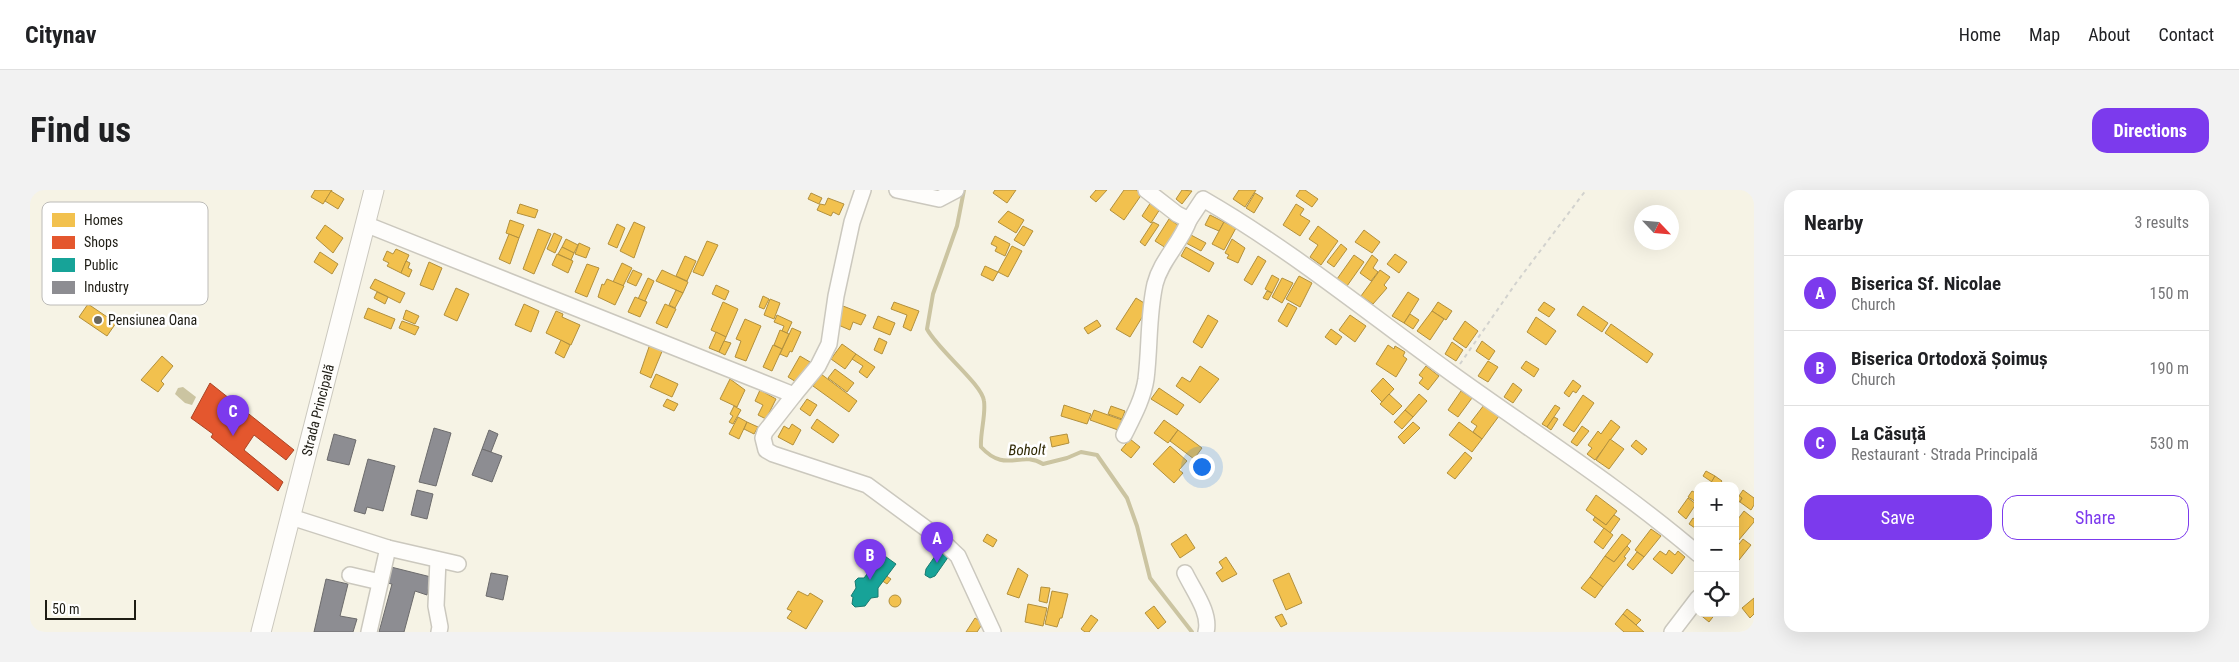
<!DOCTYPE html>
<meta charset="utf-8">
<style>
body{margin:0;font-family:"Roboto Condensed",sans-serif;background:#f2f2f2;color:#202124}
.controls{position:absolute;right:15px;bottom:15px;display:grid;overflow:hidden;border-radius:10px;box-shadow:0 5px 20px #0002}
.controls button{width:45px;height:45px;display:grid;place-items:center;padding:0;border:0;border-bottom:1px solid #e0e0e0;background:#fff;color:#202124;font:25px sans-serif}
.compass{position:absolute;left:1604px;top:15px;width:45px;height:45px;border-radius:50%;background:#fff;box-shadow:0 5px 20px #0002;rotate:116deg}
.scale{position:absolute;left:15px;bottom:12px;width:91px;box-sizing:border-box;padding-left:5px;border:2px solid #1e1c14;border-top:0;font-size:14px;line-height:18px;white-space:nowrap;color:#1e1c14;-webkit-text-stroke:4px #fff;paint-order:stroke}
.you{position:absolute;left:1171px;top:276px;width:18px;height:18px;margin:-12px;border:4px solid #fff;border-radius:50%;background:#1a73e8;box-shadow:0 0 0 8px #1a73e833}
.badge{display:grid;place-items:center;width:32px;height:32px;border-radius:50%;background:#7c3aed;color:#fff;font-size:16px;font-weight:700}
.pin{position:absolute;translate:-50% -41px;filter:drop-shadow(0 1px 2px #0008)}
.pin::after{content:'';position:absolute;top:26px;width:18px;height:15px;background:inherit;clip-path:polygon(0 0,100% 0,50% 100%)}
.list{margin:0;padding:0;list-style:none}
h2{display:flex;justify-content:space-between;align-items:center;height:65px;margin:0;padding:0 20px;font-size:21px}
h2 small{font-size:16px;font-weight:400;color:#757577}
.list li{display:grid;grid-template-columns:32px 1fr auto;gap:15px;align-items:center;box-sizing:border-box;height:75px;padding:0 20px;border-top:1px solid #e0e0e0}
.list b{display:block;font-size:19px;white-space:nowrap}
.list p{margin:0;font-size:16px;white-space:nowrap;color:#757577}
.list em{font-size:16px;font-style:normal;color:#757577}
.actions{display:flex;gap:10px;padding:15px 20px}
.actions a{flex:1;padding:11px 0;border:1px solid #7c3aed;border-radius:15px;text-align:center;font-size:18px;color:#7c3aed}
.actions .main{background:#7c3aed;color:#fff}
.icon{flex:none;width:28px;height:28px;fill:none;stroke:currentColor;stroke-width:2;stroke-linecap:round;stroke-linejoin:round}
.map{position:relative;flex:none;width:1724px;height:442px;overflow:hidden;border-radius:15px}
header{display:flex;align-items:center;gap:30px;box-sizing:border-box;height:70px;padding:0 25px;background:#fff;border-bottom:1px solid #e0e0e0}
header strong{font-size:24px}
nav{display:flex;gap:28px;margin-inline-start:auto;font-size:18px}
.intro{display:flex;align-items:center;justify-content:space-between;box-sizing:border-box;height:120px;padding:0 30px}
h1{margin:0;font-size:35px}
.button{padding:12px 22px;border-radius:15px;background:#7c3aed;color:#fff;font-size:18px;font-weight:700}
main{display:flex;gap:30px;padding:0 30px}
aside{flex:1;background:#fff;border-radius:15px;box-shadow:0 5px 20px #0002}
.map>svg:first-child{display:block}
.water{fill:#cbc4a1}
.homes{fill:#f2c14e;stroke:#b2903d}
.shops{fill:#e4572e;stroke:#a94526}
.public{fill:#17a398;stroke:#197a70}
.industry{fill:#8d8d92;stroke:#6c6b6c}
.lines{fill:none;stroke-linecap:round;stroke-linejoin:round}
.stream{stroke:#cbc4a1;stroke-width:4}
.minor-casing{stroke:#cbc8be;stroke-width:18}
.major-casing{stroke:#cbc8be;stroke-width:21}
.path{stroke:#d2d2ce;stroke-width:2;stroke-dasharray:4 4;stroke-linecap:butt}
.minor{stroke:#fefdfb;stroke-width:15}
.major{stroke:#fefdfb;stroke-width:19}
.poi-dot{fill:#6a675d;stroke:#fff;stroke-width:2}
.labels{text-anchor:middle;stroke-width:5;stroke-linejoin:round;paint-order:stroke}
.poi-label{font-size:14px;fill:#1e1c14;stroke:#fff;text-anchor:start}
.street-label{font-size:14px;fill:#1e1c14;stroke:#fff}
.water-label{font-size:15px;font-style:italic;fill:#302904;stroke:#fff}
.key{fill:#fff;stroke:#bcbbb8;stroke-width:1}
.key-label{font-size:14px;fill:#1e1c14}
</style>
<header>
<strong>Citynav</strong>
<nav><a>Home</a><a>Map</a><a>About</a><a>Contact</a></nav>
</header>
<div class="intro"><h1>Find us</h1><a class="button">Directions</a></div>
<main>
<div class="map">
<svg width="1724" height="442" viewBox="0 0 1724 442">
<rect width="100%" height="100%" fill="#f6f3e5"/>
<!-- water -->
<polygon class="water" points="153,197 166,207 162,215 155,213 145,204 148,198"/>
<!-- homes -->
<g class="homes">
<polygon points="285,0 302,0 293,14 281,7"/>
<polygon points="965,0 986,0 977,13 963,3"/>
<polygon points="1066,0 1077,0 1066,12 1060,7"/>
<polygon points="1094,0 1106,0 1112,4 1094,30 1080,20"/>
<polygon points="1152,0 1162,1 1152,14 1146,9"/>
<polygon points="1209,0 1226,0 1215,17 1203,9"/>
<polygon points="1270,0 1275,0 1288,9 1282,17 1266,6"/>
<polygon points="301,1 314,9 308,19 295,11"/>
<polygon points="781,3 792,8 789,14 778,9"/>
<polygon points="1225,3 1233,8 1224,23 1216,18"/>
<polygon points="798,8 814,14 809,25 803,22 801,26 787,20 790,14 795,15"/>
<polygon points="1121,12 1130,19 1121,33 1112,26"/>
<polygon points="490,14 508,20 505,28 487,23"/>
<polygon points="1266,14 1274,19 1270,25 1280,31 1270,46 1253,35"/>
<polygon points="978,21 994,30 986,43 968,32"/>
<polygon points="1180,25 1194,32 1189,41 1175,35"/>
<polygon points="1139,29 1151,37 1136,58 1125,51"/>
<polygon points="480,30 494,35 489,48 476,43"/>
<polygon points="604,32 615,37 604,68 590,61"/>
<polygon points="1123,32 1129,35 1115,56 1110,52"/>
<polygon points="1194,32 1206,38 1194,60 1182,54"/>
<polygon points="587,34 595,38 587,58 578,54"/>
<polygon points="295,35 313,48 303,63 286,48"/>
<polygon points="993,36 1003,41 994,56 984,50"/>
<polygon points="1288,36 1308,51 1291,75 1280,67 1288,55 1279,49"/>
<polygon points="508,39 521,44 504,84 493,79"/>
<polygon points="1334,40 1350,52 1342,63 1325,52"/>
<polygon points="524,43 532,47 525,63 517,59"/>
<polygon points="479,44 489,48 480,74 469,69"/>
<polygon points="1161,45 1176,53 1171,61 1156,53"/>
<polygon points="965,46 980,54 975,66 965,61 967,57 961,54"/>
<polygon points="536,49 548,55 544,63 532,57"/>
<polygon points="1202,49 1215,58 1208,73 1197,68 1199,65 1195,63"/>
<polygon points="677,51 688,55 673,86 663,82"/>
<polygon points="549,53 560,58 556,68 545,64"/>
<polygon points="1311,54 1317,59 1304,77 1297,72"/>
<polygon points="982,56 992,61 978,87 968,82"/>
<polygon points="532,57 544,63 541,70 528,64"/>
<polygon points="1156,57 1184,73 1179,82 1151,66"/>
<polygon points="366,59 379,65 371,83 357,76 359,73 353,70 357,61 363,64"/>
<polygon points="290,62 308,74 302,84 284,72"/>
<polygon points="527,64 543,71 538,83 522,75"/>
<polygon points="1365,64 1377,72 1369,83 1357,74"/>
<polygon points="1324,65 1334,72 1317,96 1307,89"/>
<polygon points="1342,65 1348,70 1343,78 1348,82 1341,91 1330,83"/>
<polygon points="655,66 666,71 657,91 646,86"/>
<polygon points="1228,66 1236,71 1222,95 1214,90"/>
<polygon points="376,71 380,73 378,78 382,80 379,87 371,83"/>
<polygon points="399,72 412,78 403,100 390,95"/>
<polygon points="592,73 602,78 593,96 583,92"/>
<polygon points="557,74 569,78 557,107 545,102"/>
<polygon points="955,76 968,82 963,91 951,85"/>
<polygon points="603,80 612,84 606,96 597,92"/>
<polygon points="632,80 658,92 653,103 626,91"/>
<polygon points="1350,80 1360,87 1354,95 1357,98 1343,114 1331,106"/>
<polygon points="1242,85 1249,89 1242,103 1235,99"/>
<polygon points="1269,86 1282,93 1270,117 1256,109"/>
<polygon points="618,88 624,91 615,111 608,109"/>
<polygon points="1252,88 1263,93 1252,113 1242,107"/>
<polygon points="345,89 375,103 370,113 340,98"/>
<polygon points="577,89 594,96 585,115 568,107 572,94 574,95"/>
<polygon points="686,95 699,101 695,110 682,104"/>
<polygon points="426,98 439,104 427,131 414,125"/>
<polygon points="646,100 653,103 645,118 639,115"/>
<polygon points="1237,101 1242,103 1238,110 1233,108"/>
<polygon points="347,102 358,107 355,114 344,108"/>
<polygon points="1378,102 1389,109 1374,133 1362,126"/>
<polygon points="733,106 739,109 734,119 729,117"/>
<polygon points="605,107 617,112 610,127 598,122"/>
<polygon points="1106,108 1119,116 1100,147 1086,139"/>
<polygon points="740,109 750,113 744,129 734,125"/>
<polygon points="693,112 708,119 696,147 681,140"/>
<polygon points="864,112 889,121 881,141 873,137 877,125 861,119"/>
<polygon points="1408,112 1422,121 1416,130 1402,121"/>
<polygon points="1514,112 1525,119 1519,127 1508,120"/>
<polygon points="1258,113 1267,118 1257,137 1248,131"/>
<polygon points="58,114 86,133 77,146 49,127"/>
<polygon points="494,114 509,121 501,142 485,135"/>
<polygon points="635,114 646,119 637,138 626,133"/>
<polygon points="813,116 836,125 831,135 823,132 820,140 806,134"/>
<polygon points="1553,116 1578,133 1572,142 1547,125"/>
<polygon points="338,118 365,129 361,139 334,128"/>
<polygon points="376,120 389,126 385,134 373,129"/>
<polygon points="526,121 533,124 532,127 550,135 541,155 516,143"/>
<polygon points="1402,121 1414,129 1400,150 1387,141"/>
<polygon points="1380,124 1389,130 1383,139 1374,133"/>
<polygon points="747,125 762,132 757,143 752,141 754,136 744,132"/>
<polygon points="1178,125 1188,131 1172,158 1163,152"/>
<polygon points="1320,125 1336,136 1325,152 1309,140"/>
<polygon points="848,126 865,133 860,145 843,138"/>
<polygon points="1506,127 1526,141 1516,155 1497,142"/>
<polygon points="715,129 731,136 716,171 705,167 711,151 706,149"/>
<polygon points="1067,130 1071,136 1058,144 1054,138"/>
<polygon points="372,131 389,137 385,145 369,138"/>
<polygon points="1435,131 1448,141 1436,158 1423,149"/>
<polygon points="1581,134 1623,164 1617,173 1575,143"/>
<polygon points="762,138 771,142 762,162 760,161 757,167 750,164"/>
<polygon points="1301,139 1312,147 1306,155 1295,147"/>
<polygon points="750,140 759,144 752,159 744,155"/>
<polygon points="686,142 696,147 689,162 679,158"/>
<polygon points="849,148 857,152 852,164 844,160"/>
<polygon points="531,150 540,155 534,168 525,163"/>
<polygon points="694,151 701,153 695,165 689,162"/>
<polygon points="1452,151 1465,161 1459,170 1446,161"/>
<polygon points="1422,152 1433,160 1426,171 1415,164"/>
<polygon points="620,154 633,159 621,188 610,183"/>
<polygon points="812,154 826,164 815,179 801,169"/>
<polygon points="743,155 752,159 742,181 733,177"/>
<polygon points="1358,155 1364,159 1365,156 1375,162 1373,166 1377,169 1366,187 1346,174"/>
<polygon points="826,164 845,177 837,188 829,182 833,176 822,169"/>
<polygon points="132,166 143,176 131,191 134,194 128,202 111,190"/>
<polygon points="770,166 780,172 768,193 758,187"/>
<polygon points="1458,171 1468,177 1458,192 1448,186"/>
<polygon points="1496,171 1509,179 1504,187 1491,178"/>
<polygon points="1170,176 1189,189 1170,213 1146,196 1152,187 1160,192"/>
<polygon points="1396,176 1409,186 1398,200 1389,193 1393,188 1389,185"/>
<polygon points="805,179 824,193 817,202 798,188"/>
<polygon points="626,184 648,194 642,207 620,197"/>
<polygon points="791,184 827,211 819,222 783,196"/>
<polygon points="1353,188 1364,199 1352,212 1341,201"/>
<polygon points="700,189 715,200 707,217 690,209"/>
<polygon points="1543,190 1551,196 1546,203 1543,201 1539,207 1534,203"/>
<polygon points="1483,193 1492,200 1483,213 1474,207"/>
<polygon points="1129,198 1154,215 1147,225 1121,209"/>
<polygon points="730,200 746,209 736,229 728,225 733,215 725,211"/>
<polygon points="1431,201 1442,208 1428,227 1418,220"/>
<polygon points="1359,204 1372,216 1363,225 1350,214"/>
<polygon points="1389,204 1397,211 1383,227 1375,220"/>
<polygon points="1553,205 1564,213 1544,242 1533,235"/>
<polygon points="637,209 648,214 644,221 633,216"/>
<polygon points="777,209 787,215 780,226 770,219"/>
<polygon points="1034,215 1061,224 1057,234 1031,226"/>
<polygon points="1454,215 1469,226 1452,249 1443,242 1447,236 1441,232"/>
<polygon points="1525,215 1530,218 1517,237 1512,234"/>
<polygon points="704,216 711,220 703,234 699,232 703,226 700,224"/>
<polygon points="1081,216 1095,221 1092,229 1078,224"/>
<polygon points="1064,220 1092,230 1088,240 1060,230"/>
<polygon points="1375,220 1383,227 1372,239 1364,232"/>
<polygon points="708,227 717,232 709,249 699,244"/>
<polygon points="1524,227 1528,229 1521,240 1517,237"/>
<polygon points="787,229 809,245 803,253 781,238"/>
<polygon points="1134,230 1148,240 1138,253 1124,243"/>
<polygon points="1581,230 1590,237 1565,270 1557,264 1562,258 1558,255 1568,241 1571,244"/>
<polygon points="717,232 728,237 724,244 714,239"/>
<polygon points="1383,232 1390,238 1374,254 1368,247"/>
<polygon points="1429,232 1452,249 1442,262 1419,245"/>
<polygon points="762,234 771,240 763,255 748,247 754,236 759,239"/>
<polygon points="1552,236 1559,241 1547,256 1541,252"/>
<polygon points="1148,240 1172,258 1164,269 1140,251"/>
<polygon points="1037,244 1039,253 1022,257 1020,247"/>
<polygon points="1100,249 1110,257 1101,268 1091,260"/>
<polygon points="1580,249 1594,259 1579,279 1566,270"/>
<polygon points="1606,250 1617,259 1612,265 1601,256"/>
<polygon points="1140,256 1157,271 1149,280 1153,283 1144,293 1123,274"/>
<polygon points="1435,262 1442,268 1425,289 1417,283"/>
<polygon points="1676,281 1685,286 1682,292 1673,286"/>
<polygon points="1685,286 1692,291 1688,296 1679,296"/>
<polygon points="1713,300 1724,308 1724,315 1721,320 1710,312 1712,308 1709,306"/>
<polygon points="1662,301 1668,304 1668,313 1658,307"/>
<polygon points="1705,303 1712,308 1705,318"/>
<polygon points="1566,305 1587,321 1576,335 1556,320"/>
<polygon points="1658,308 1666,314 1656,329 1648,322"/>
<polygon points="1714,321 1724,329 1724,332 1708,351 1705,349 1705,333"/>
<polygon points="1584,325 1590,329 1580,343 1563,330 1565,327 1576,335"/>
<polygon points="1668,327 1668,340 1659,334 1663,328 1666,330"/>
<polygon points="1574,338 1583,345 1573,359 1564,352"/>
<polygon points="1621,339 1631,346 1614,367 1605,360"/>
<polygon points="957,344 967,350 963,357 953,351"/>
<polygon points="1156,344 1165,358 1150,368 1141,354"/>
<polygon points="1592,344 1601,351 1584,372 1575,366"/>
<polygon points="1713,349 1721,355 1705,375 1705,359"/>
<polygon points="1597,356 1600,359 1594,367 1596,368 1573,397 1560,387 1575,366 1584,372"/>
<polygon points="1639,360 1645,365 1648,361 1655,367 1642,384 1623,369 1630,361 1636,365"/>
<polygon points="1607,362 1614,367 1603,380 1597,375"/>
<polygon points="1196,367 1207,384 1192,392 1186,383 1193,378 1189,372"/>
<polygon points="839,373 845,377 841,382 835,378"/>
<polygon points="988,378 998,385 989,408 977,404"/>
<polygon points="1259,383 1272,413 1256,420 1243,390"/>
<polygon points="855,385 861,389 857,394 851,390"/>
<polygon points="1560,387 1573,397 1565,408 1551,398"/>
<polygon points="835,388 847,397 838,408 826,400"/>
<circle cx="837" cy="398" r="6"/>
<polygon points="1011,397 1020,398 1017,413 1009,411"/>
<polygon points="768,401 778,406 780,403 793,411 776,439 757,428 762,421 757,419"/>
<polygon points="1022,401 1038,404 1032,428 1030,428 1027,437 1015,434"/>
<circle cx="865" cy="411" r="6"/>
<polygon points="1724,408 1724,424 1720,428 1712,418"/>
<polygon points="998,414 1017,418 1013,436 995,432"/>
<polygon points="1124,416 1136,432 1128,439 1115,423"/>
<polygon points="1597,419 1611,430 1606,435 1593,424"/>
<polygon points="1668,423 1686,423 1679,432"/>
<polygon points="1252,424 1257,434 1251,437 1245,427"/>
<polygon points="1593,424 1606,435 1614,442 1594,442 1585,434"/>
<polygon points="1061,425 1068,430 1059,442 1055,442 1051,439"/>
<polygon points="945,428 953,433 947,442 936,442"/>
</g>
<!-- shops -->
<polygon class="shops" points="180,193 264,260 256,270 224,245 214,260 253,292 248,301 181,247 183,244 161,228"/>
<!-- public -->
<g class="public">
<polygon points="910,359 919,366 905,386 900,388 895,385 896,379"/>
<polygon points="852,364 866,374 848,398 848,407 841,408 835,416 825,417 822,414 823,407 821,406 826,398 825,391 828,388 834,388"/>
</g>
<!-- industry -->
<g class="industry">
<polygon points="404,238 421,243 406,296 389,292"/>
<polygon points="459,240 468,244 461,262 452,259"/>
<polygon points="304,244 326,250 319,275 297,270"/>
<polygon points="452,259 472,266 462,292 442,285"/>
<polygon points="338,269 365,276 353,321 337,317 335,324 324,321"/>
<polygon points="387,300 403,304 397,329 381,325"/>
<polygon points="361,377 401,387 397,405 385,401 374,442 349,442 362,394 357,393"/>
<polygon points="461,383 478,386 473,410 456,406"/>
<polygon points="296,389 318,394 310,426 327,429 323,442 284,442"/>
</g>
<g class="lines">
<!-- stream -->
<path class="stream" d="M934 0 927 36 903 104 897 139C908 160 952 194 954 211 956 225 950 243 951 257 976 284 990 260 1013 274L1037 268 1051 262 1067 265 1097 308 1107 336 1120 388 1162 442"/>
<!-- minor casing -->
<g class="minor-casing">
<g id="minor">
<polyline points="867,0 909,9 926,0"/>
<path d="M1116 0 1147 24 1159 30 1173 9C1260 59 1339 124 1421 183 1504 243 1590 297 1668 364"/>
<polyline points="335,34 764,205 735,242 733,248 736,260 743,264 837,295 909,348 928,366 963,442"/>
<polyline points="764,205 788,176 799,154 806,106 822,32 833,0"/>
<path d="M1094 245C1103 227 1113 209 1116 189 1120 157 1118 125 1125 94 1131 70 1151 53 1159 30"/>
<polyline points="261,327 358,358 428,374"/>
<polyline points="408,370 406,416 410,437 409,442"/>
<path d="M1155 383C1163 400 1181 423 1176 442"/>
<polyline points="320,385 350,392"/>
<polyline points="339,442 358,358"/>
<polyline points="1642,442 1668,408"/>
</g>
</g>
<!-- major casing -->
<g class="major-casing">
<g id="major">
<path id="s1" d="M231 442 344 0"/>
</g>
</g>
<!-- path -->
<polyline class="path" points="1430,174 1486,93 1556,0"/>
<!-- minor -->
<use href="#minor" class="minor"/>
<!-- major -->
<use href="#major" class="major"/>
</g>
<!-- markers -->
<circle class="poi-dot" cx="68" cy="130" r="5"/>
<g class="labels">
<!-- poi labels -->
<g class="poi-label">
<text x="78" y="135">Pensiunea Oana</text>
</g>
<!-- street labels -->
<g class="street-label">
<text dy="5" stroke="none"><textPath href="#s1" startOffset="229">Strada Principală</textPath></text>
</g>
<!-- water labels -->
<g class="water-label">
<text transform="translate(997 260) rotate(-1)" y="5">Boholt</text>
</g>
</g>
<!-- legend -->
<rect x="12" y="12" width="166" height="103" rx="8" class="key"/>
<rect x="22" y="23" width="23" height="14" fill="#f2c14e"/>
<rect x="22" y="46" width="23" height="13" fill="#e4572e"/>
<rect x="22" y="68" width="23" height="14" fill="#17a398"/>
<rect x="22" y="91" width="23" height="13" fill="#8d8d92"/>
<g class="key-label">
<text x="54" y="35">Homes</text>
<text x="54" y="57">Shops</text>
<text x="54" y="80">Public</text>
<text x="54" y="102">Industry</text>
</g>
</svg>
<div class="controls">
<button>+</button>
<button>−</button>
<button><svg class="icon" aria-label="locate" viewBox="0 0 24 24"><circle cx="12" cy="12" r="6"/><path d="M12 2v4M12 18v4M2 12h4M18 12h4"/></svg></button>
</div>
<svg class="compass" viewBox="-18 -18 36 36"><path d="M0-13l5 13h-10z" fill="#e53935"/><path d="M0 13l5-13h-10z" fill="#757577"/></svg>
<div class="scale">50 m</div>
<div class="you"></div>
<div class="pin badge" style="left:907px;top:373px">A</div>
<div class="pin badge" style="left:840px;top:390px">B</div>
<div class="pin badge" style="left:203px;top:246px">C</div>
</div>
<aside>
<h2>Nearby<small>3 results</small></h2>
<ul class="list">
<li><span class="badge">A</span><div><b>Biserica Sf. Nicolae</b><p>Church</p></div><em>150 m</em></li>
<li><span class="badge">B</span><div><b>Biserica Ortodoxă Șoimuș</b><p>Church</p></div><em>190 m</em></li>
<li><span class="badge">C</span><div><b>La Căsuță</b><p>Restaurant · Strada Principală</p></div><em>530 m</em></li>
</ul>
<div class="actions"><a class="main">Save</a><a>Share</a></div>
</aside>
</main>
